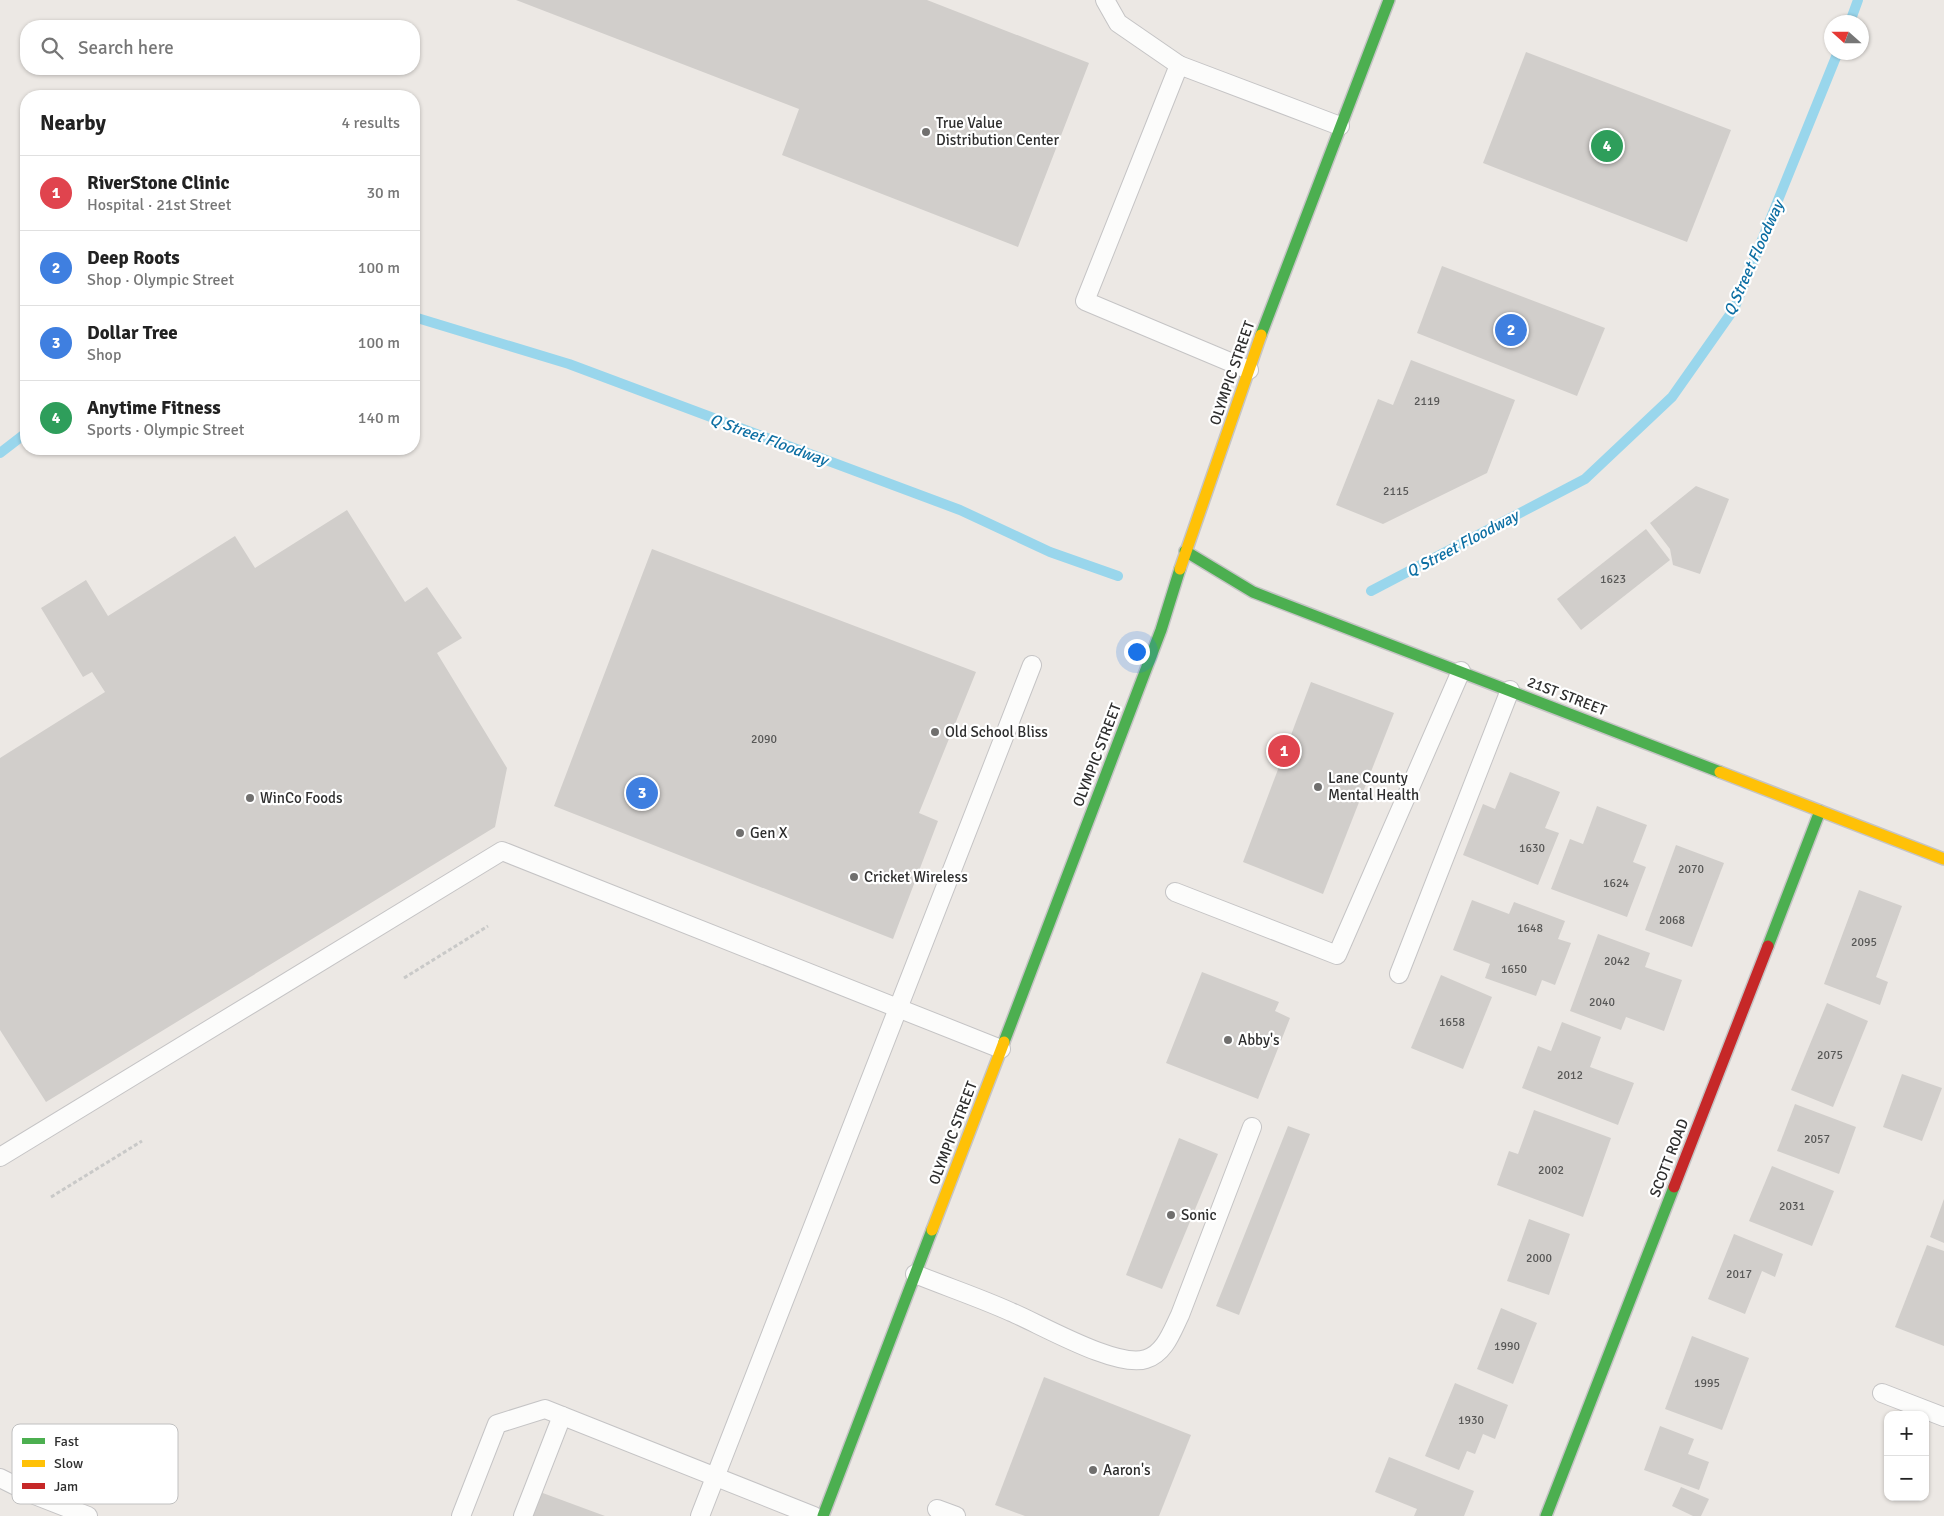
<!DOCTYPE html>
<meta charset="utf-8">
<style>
body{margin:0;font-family:Signika,sans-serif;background:#f6f6f6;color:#222}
.controls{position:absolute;right:15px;bottom:15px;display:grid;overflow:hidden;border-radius:10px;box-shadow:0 1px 4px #0004}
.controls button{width:45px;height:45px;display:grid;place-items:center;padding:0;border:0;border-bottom:1px solid #e0e0e0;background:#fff;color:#222;font:25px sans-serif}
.compass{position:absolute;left:1824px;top:15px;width:45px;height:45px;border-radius:50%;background:#fff;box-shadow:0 1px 4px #0004;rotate:291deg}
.you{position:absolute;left:1136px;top:651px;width:18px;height:18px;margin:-12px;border:4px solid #fff;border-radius:50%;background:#1a73e8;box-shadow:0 0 0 8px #1a73e833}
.badge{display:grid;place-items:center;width:32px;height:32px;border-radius:50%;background:#706f6e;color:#fff;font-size:16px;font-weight:700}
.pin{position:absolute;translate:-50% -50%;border:2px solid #fff;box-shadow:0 1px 5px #0006}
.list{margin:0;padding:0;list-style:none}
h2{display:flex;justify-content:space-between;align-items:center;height:65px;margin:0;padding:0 20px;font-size:21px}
h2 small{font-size:16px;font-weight:400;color:#767676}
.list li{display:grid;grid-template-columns:32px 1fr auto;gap:15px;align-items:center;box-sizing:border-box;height:75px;padding:0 20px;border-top:1px solid #e0e0e0}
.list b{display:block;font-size:19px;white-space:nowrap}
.list p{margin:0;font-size:16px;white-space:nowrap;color:#767676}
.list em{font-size:16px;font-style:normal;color:#767676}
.icon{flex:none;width:28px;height:28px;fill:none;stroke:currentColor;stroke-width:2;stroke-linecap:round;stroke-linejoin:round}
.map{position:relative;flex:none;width:1944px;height:1516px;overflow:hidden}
.search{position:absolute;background:#fff;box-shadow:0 1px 4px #0004;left:20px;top:20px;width:400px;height:55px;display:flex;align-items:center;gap:12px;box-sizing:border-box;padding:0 18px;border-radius:20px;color:#767676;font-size:19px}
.panel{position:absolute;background:#fff;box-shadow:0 1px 4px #0004;left:20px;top:90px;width:400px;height:365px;border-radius:20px}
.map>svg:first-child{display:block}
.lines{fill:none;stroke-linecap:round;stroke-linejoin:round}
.stream{stroke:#99d6ec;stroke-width:10}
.building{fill:#d1cecb}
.lane-casing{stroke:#c5c4c5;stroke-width:20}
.fast-casing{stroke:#c5c4c5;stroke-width:14}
.slow-casing{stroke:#c5c4c5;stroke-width:14}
.jam-casing{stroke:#c5c4c5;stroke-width:14}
.path{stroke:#c9c9c8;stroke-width:3;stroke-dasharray:4 2.5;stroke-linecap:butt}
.lane{stroke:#fcfcfb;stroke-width:18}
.fast{stroke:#4caf50;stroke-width:11}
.slow{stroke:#ffc107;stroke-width:11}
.jam{stroke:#c62828;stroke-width:11}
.poi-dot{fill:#706f6e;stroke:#fff;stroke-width:2}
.labels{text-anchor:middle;stroke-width:4.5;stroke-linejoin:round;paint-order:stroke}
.number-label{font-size:12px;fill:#585857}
.poi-label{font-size:15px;fill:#2e2e2e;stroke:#fff;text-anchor:start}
.street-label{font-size:15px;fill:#2e2e2e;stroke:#fff}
.water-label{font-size:16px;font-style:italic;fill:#0d6fa3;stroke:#fff}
.key{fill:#fff;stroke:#c0c0c0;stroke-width:1}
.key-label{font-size:14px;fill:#2e2e2e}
</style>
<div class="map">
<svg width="1944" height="1516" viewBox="0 0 1944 1516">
<rect width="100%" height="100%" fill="#ece8e4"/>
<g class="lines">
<!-- stream -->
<g class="stream">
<polyline points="1850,22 1858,0"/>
<polyline points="414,317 569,364 960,510 1050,552 1118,576"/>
<polyline points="0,453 26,433"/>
<polyline points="1371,591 1585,479 1672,397 1734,309 1838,52"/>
</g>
</g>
<!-- building -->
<g class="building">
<polygon points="516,0 927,0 1089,63 1018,247 782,155 799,109"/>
<polygon points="1526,52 1731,130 1687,242 1483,163"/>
<polygon points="1442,266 1605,328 1577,396 1417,333"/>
<polygon points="1411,360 1515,400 1487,473 1383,524 1336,505 1378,399 1393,405"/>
<polygon points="1696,486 1729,499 1700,574 1673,565 1670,549 1650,523"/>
<polygon points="347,510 405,602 427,587 462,638 437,653 507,768 495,827 46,1102 0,1030 0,758 105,692 92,672 83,677 41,608 86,580 108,616 235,536 255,568"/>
<polygon points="1646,529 1670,560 1581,630 1557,599"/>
<polygon points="652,549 976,672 919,813 938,821 893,939 554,806"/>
<polygon points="1311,682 1394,713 1323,894 1243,862"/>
<polygon points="1510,772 1560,792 1545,828 1559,833 1538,885 1463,855 1483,804 1495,809"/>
<polygon points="1597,806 1647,825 1633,862 1646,867 1627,917 1551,889 1570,839 1583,844"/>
<polygon points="1676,845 1724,863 1692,947 1645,930"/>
<polygon points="1859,890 1902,906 1876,977 1888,982 1880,1005 1824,984"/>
<polygon points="1472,900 1509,914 1514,902 1565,921 1558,939 1571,943 1555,985 1542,980 1536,996 1485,978 1490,964 1453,950"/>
<polygon points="1598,934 1650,953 1645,967 1682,980 1664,1031 1626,1017 1621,1030 1570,1011"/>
<polygon points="1202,972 1279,1002 1275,1011 1290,1018 1258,1099 1166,1063"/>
<polygon points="1441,975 1492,997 1463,1069 1411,1048"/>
<polygon points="1827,1003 1868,1021 1833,1107 1791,1090"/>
<polygon points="1562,1022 1601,1037 1590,1067 1634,1083 1618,1125 1522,1088 1538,1046 1551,1051"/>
<polygon points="1902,1074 1942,1088 1922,1141 1883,1127"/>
<polygon points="1795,1104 1856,1127 1839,1174 1777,1151"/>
<polygon points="1534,1110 1611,1138 1583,1217 1497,1185 1509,1151 1518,1154"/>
<polygon points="1288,1126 1310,1134 1239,1315 1216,1306"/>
<polygon points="1179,1138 1218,1154 1162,1289 1126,1275"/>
<polygon points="1772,1166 1834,1191 1812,1246 1749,1221"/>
<polygon points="1944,1199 1944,1243 1930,1237"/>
<polygon points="1529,1219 1570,1234 1549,1295 1507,1281"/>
<polygon points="1734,1234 1783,1254 1775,1277 1762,1271 1745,1314 1708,1299"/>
<polygon points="1927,1245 1944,1251 1944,1346 1895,1327"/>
<polygon points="1501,1308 1537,1323 1513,1384 1477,1369"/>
<polygon points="1692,1336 1749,1358 1722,1430 1665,1409"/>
<polygon points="1044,1377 1191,1435 1159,1516 1025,1516 995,1505"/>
<polygon points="1455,1383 1508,1405 1495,1439 1483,1434 1475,1454 1467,1451 1459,1470 1425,1456"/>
<polygon points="1660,1426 1694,1439 1688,1454 1709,1462 1699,1490 1644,1470"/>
<polygon points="1389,1457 1474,1491 1464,1516 1414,1516 1417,1509 1375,1492"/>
<polygon points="1681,1487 1709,1499 1701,1516 1693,1516 1672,1506"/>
<polygon points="540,1492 605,1516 531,1516"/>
</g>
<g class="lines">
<!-- lane casing -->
<g class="lane-casing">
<g id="lane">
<polyline points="1105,0 1118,23 1179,65"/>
<polyline points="1249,370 1085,301 1179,65 1340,126"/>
<polyline points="1175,892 1337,955 1461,671"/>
<polyline points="1399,974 1510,690"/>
<polyline points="0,1157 502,851 1001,1049"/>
<path d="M915 1274C947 1287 980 1298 1011 1312 1040 1324 1117 1369 1146 1359 1165 1353 1172 1331 1180 1315L1252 1127"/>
<polyline points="1882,1393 1944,1417"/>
<polyline points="0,1478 32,1494 88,1516"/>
<polyline points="937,1509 956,1516"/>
<polyline points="461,1516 497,1424 545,1409 814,1516"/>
<polyline points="523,1516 562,1416"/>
<polyline points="700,1516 1032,665"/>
</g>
</g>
<!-- fast casing -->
<g class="fast-casing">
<g id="fast">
<polyline points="1261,335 1389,0"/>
<polyline points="1185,551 1253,592 1720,772"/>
<polyline points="1768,946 1820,811"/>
<polyline points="1004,1042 1161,630 1180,569"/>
<polyline points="823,1516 932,1230"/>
<polyline points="1546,1516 1674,1187"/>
</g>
</g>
<!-- slow casing -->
<g class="slow-casing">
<g id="slow">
<polyline points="1180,569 1261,335"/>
<polyline points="1720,772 1944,859"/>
<polyline points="932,1230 1004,1042"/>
</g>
</g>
<!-- jam casing -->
<g class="jam-casing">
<polyline id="jam" points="1674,1187 1768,946"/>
</g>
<!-- path -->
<g class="path">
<polyline points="404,978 488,926"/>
<polyline points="51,1197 142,1141"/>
</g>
<!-- lane -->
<use href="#lane" class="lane"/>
<!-- fast -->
<use href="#fast" class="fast"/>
<!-- slow -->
<use href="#slow" class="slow"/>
<!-- jam -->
<use href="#jam" class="jam"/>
</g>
<!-- markers -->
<g class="poi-dot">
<circle cx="926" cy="132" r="5"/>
<circle cx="935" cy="732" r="5"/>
<circle cx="1318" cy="787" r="5"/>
<circle cx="250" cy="798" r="5"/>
<circle cx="740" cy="833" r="5"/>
<circle cx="854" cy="877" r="5"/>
<circle cx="1228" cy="1040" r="5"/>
<circle cx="1171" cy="1215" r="5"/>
<circle cx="1093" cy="1470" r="5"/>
</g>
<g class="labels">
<!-- number labels -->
<g class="number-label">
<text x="1427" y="405">2119</text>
<text x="1396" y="495">2115</text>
<text x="1613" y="583">1623</text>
<text x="764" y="743">2090</text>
<text x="1532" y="852">1630</text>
<text x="1691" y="873">2070</text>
<text x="1616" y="887">1624</text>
<text x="1672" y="924">2068</text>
<text x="1530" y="932">1648</text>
<text x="1864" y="946">2095</text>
<text x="1617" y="965">2042</text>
<text x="1514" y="973">1650</text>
<text x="1602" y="1006">2040</text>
<text x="1452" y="1026">1658</text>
<text x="1830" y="1059">2075</text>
<text x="1570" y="1079">2012</text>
<text x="1817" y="1143">2057</text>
<text x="1551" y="1174">2002</text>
<text x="1792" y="1210">2031</text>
<text x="1539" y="1262">2000</text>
<text x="1739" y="1278">2017</text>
<text x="1507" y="1350">1990</text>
<text x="1707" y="1387">1995</text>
<text x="1471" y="1424">1930</text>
</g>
<!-- poi labels -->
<g class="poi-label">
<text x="936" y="128">True Value<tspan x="936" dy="17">Distribution Center</tspan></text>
<text x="945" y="737">Old School Bliss</text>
<text x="1328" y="783">Lane County<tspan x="1328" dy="17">Mental Health</tspan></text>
<text x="260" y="803">WinCo Foods</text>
<text x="750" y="838">Gen X</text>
<text x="864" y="882">Cricket Wireless</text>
<text x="1238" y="1045">Abby's</text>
<text x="1181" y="1220">Sonic</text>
<text x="1103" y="1475">Aaron's</text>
</g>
<!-- street labels -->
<g class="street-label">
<text transform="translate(1232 373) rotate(-71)" y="5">OLYMPIC STREET</text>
<text transform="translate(1567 696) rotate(21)" y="5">21ST STREET</text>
<text transform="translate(1097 755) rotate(-69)" y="5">OLYMPIC STREET</text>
<text transform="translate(953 1133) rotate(-69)" y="5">OLYMPIC STREET</text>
<text transform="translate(1669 1158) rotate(-69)" y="5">SCOTT ROAD</text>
</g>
<!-- water labels -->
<g class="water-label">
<text transform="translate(1753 258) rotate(-66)" y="6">Q Street Floodway</text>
<text transform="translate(769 439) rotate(20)" y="6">Q Street Floodway</text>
<text transform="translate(1462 543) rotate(-28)" y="6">Q Street Floodway</text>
</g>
</g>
<!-- legend -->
<rect x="12" y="1424" width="166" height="80" rx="8" class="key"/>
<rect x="22" y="1438" width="23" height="6" fill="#4caf50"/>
<rect x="22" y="1460" width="23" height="7" fill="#ffc107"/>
<rect x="22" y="1483" width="23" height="6" fill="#c62828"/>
<g class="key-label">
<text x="54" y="1446">Fast</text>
<text x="54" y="1468">Slow</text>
<text x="54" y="1491">Jam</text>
</g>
</svg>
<div class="controls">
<button>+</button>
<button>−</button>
</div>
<svg class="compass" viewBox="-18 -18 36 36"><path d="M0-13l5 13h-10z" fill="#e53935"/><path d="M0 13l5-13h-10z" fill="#767676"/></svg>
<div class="you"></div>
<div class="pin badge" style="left:1284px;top:751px;background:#e0444e">1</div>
<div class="pin badge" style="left:1511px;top:330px;background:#3f7fe0">2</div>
<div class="pin badge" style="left:642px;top:793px;background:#3f7fe0">3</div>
<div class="pin badge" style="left:1607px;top:146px;background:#2e9e5b">4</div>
<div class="search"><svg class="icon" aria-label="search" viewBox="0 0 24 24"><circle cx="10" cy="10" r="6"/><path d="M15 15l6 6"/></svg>Search here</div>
<section class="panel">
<h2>Nearby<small>4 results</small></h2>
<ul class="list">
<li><span class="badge" style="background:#e0444e">1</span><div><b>RiverStone Clinic</b><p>Hospital · 21st Street</p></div><em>30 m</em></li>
<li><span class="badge" style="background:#3f7fe0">2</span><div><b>Deep Roots</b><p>Shop · Olympic Street</p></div><em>100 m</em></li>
<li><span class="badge" style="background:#3f7fe0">3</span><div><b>Dollar Tree</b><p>Shop</p></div><em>100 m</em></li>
<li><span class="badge" style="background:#2e9e5b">4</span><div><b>Anytime Fitness</b><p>Sports · Olympic Street</p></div><em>140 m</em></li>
</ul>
</section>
</div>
